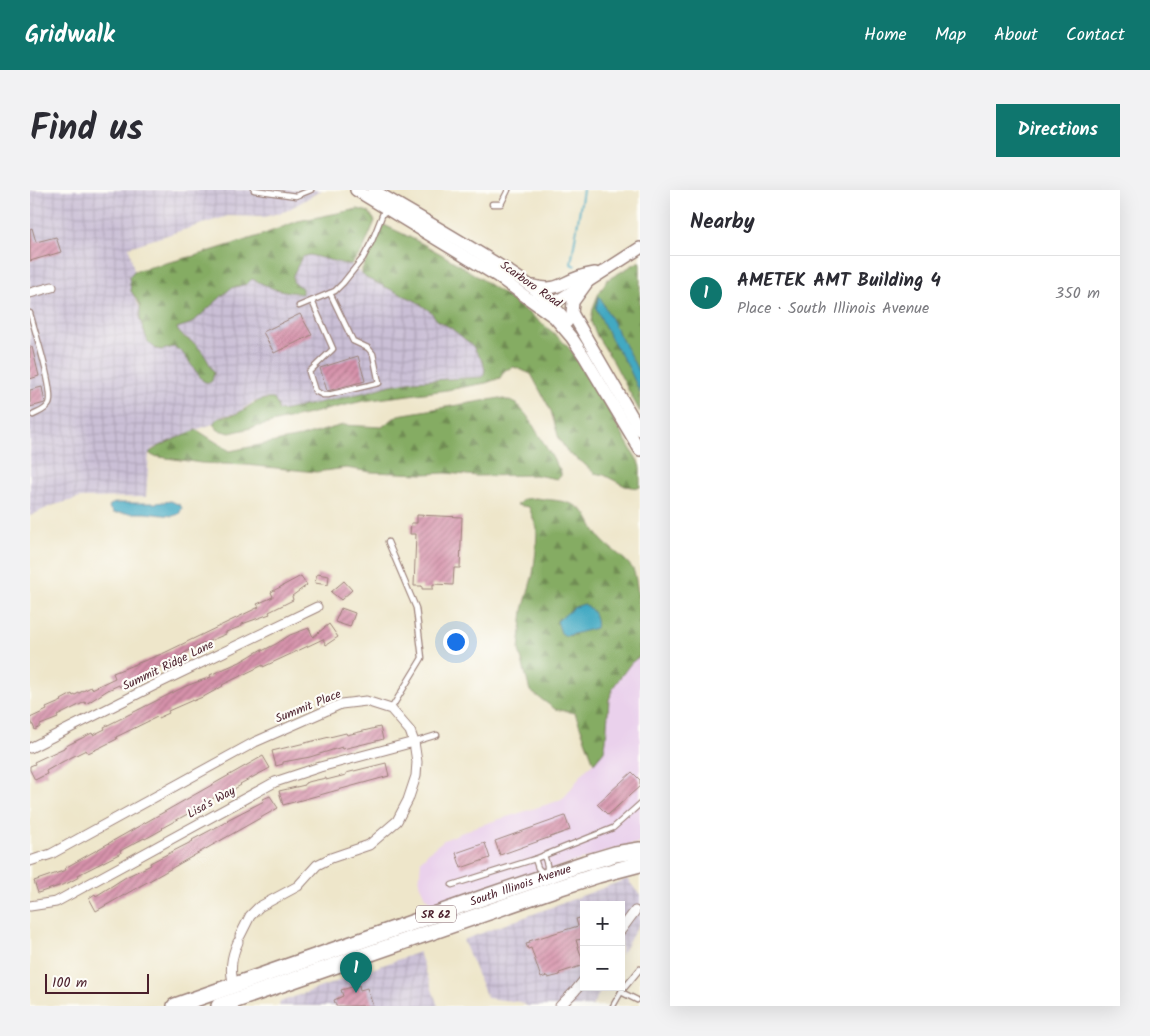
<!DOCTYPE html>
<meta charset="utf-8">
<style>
body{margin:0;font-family:Kalam,sans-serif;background:#f2f2f3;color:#2b2b33}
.controls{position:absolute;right:15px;bottom:15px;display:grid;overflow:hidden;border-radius:0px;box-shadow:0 5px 20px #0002}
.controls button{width:45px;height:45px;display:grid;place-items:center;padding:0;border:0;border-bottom:1px solid #e1e1e2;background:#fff;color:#2b2b33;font:25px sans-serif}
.scale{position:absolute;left:15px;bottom:12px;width:104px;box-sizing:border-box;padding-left:5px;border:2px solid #4a1f2b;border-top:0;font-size:14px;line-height:18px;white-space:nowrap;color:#4a1f2b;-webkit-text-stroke:4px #fdfcf7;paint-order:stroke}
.you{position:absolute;left:425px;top:451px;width:18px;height:18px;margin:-12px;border:4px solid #fff;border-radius:50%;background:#1a73e8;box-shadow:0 0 0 8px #1a73e833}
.badge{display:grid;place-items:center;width:32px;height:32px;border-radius:50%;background:#0f766e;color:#fff;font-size:16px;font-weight:700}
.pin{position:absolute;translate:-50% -41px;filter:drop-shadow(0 1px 2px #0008)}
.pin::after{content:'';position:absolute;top:26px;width:18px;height:15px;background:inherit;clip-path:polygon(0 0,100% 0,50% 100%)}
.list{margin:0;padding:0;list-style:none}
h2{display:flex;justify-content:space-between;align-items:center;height:65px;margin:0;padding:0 20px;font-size:21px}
h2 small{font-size:16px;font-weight:400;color:#7c7c81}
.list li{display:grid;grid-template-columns:32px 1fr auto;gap:15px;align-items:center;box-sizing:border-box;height:75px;padding:0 20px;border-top:1px solid #e1e1e2}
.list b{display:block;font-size:19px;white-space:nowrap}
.list p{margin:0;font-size:16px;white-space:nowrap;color:#7c7c81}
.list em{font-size:16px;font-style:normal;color:#7c7c81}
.map{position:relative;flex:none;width:610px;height:816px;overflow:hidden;border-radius:0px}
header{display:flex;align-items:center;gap:30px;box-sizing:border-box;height:70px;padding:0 25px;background:#0f766e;color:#fff}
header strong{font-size:24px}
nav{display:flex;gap:28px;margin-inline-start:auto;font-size:18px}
.intro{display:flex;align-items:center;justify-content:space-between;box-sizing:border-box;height:120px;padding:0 30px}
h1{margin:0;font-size:35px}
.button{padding:12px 22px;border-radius:0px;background:#0f766e;color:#fff;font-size:18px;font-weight:700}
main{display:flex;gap:30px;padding:0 30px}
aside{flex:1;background:#fff;border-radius:0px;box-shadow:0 5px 20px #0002}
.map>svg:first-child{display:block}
.built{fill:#ead1ec}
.industrial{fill:url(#industrial-grid)}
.forest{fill:url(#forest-firs);stroke:#686647}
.water{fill:#42a9c2;stroke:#466476}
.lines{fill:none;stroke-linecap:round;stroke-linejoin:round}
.stream{stroke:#42a9c2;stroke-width:2}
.building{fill:url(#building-hatch)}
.lane-casing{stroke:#9c827a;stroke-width:7}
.street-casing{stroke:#9c827a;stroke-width:11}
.secondary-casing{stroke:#9c827a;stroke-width:14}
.highway-casing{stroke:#9c827a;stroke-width:18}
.lane{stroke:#fff;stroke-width:4.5}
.street{stroke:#fff;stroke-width:9}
.secondary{stroke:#fff;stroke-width:11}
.highway{stroke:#fff;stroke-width:15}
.labels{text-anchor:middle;stroke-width:4.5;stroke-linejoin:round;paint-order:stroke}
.shield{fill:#fdfcf7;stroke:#806168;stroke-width:1}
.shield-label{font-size:11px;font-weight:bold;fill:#4a1f2b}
.street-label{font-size:12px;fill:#4a1f2b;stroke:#fdfcf7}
</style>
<header>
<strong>Gridwalk</strong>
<nav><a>Home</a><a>Map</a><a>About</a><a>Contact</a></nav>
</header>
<div class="intro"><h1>Find us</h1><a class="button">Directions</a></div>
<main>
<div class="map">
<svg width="610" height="816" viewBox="0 0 610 816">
<defs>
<pattern id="industrial-grid" width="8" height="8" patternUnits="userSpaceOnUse" patternTransform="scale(1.25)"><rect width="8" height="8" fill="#cabfd6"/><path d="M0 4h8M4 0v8" fill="none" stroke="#afa4b8"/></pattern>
<pattern id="forest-firs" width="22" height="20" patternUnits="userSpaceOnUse" patternTransform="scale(1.25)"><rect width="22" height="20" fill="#85ac63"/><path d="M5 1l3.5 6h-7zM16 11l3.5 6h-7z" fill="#6f8b52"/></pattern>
<pattern id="building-hatch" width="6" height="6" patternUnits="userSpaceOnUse" patternTransform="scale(1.25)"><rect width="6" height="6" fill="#d692ab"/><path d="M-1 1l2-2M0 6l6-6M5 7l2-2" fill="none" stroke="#b0778b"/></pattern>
</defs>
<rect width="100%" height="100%" fill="#fdfcf7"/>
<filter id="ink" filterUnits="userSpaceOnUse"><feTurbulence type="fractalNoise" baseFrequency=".02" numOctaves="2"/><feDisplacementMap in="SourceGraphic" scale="10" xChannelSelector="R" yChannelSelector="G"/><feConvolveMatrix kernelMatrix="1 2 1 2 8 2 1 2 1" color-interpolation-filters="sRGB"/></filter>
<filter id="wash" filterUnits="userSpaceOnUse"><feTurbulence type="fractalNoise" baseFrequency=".0096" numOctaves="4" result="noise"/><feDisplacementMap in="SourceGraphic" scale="20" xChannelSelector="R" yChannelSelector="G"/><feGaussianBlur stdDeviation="1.12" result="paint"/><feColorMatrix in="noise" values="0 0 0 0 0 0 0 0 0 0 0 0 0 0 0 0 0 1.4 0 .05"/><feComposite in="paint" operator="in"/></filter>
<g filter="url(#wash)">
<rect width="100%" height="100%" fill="#eee6ca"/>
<!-- built -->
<polygon class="built" points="610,466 610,653 594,656 406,717 395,707 389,694 391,670 400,661 414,650 445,637 531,610 537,604 552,584 574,561 576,551 579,510 584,496 601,473"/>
<!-- industrial -->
<g class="industrial">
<polygon points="0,0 292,0 256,21 234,27 198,26 99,57 104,81 99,87 101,101 132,160 144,157 152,161 173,191 179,193 166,154 148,142 147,138 201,98 222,89 244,99 269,104 267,94 263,92 263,85 272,67 280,65 315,74 321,74 336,88 386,111 401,122 407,130 421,138 442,155 453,172 455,180 453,187 384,191 361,195 337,202 252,221 248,220 237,208 223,212 207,223 192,226 186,230 183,234 157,243 145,250 122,259 119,263 116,307 50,308 21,316 0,326"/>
<polygon points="597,689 610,705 610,732 591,765 591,715 554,715 554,797 573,797 562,816 497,816 490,812 457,808 433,750"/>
<polygon points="389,762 408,816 249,816 250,812"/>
</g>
<!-- forest -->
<g class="forest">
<path d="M328 19 339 22 345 31 332 62 321 74H315L280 65 272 67 263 85V92L272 98V104L244 99 222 89 217 94 201 98 162 133 147 138C149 146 159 149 165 154 174 162 179 173 184 183L182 191 179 193 173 191 152 162 144 157 132 160 126 159 118 152 110 130V115L101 101 99 87 104 81 164 66 229 46 268 31Z"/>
<path d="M354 35C408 59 460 92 506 129 519 139 533 150 543 163 567 197 586 235 608 271L610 278V297L608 298 595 296 574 285 564 283 552 272 539 264 529 249 521 221 501 184 484 177 475 180 470 188 456 193 417 200 333 211 200 243 188 240 183 234C189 224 199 227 208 223 221 216 228 207 244 209L248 216V220L252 221 337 202 361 195 384 191 453 187 455 180 453 172 442 155 421 138 407 130 401 122 386 111 336 88 332 84V79Z"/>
<polygon points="610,71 610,222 583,171 567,146 561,132 563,118 568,105 577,90"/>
<path d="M470 208 486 213 498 227 531 282V286L527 289 506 285 447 286 416 283 393 284 341 282 316 278 286 282 216 275 171 273 123 266 119 263C123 258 159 242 167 240L200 261 270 247 313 235 352 237 368 225Z"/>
<path d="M506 308C524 311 543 309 556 324 561 331 564 341 570 348 579 359 594 366 603 379 610 396 610 445 610 466L601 473 584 496 579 510 576 551 574 561 564 573 545 523 525 519 500 501 489 460 493 420 503 384 506 361 507 339 499 317 487 315 494 309Z"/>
</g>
<!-- water -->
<g class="water">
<polygon points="569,106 610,184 610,203 599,178 578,143 566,118"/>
<polygon points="141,311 150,315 152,318 149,324 143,326 115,323 83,323 79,318 80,315 85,313 126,313"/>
<path d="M554 414C563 419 568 427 566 438L536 446 531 443 527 431 545 417Z"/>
</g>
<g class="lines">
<!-- stream -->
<polyline class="stream" points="545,76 541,74 553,0"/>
</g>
<g id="blocks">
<!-- building -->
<g class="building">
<polygon points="2,38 6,52 26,47 31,62 0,71 0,39"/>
<polygon points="270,124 282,145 244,163 233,142"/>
<polygon points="0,157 2,157 9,186 0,189"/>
<polygon points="328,166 335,191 297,201 290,178"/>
<polygon points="12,197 15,213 0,217 0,200"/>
<polygon points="387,325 432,327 430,378 424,378 423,395 403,394 403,399 392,399 392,396 384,396 386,344 380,344 381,333 387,333"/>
<polygon points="287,384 299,386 298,395 285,393"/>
<polygon points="271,386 277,395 262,406 263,410 239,422 240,424 212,434 212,436 196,442 196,444 159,460 143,471 122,480 122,479 112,484 113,486 94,493 95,495 90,497 89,495 78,500 56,514 55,512 27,526 28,528 10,535 10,537 5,540 0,528 17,520 16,518 32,511 31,510 42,504 43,506 61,497 62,499 85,488 83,483 134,463 229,417 227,414 243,407 241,402"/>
<polygon points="314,391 322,400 311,410 301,402"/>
<polygon points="311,418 325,423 320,437 305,432"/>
<polygon points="299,434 308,447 296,455 293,449 233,477 233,475 192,495 193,496 175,506 163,511 163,510 138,521 139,523 128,528 127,527 86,547 87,549 69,558 58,563 56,560 32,572 16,581 17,584 5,590 0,580 0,576 5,574 4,572 34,558 34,557 62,543 63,545 75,539 74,537 156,496 181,487 180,485 210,472 232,459 232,461 246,454 260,445 279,438 283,447"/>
<polygon points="350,537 353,549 350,550 313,559 312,557 280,567 253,572 253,574 246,576 242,561 316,543 317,545"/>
<polygon points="233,566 240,578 210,594 211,595 192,606 191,604 173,614 174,615 132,638 133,639 126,643 115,649 114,648 90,661 91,663 48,685 49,687 38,693 8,703 4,691 36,680 35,678"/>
<polygon points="356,573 359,586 253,615 249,601 275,595 275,593 282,591 296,588 296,590 316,585 316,583"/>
<polygon points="602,582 610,590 610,596 578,625 567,614"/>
<polygon points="240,606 248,618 66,721 59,708 65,704 66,706 96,687 121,675 120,673 163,651 162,650 198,631 197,630 234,611 233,609"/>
<polygon points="535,626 540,640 470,665 465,651"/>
<polygon points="455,653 460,668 431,678 426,663"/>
<polygon points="554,727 554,749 546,750 554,775 529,783 530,785 518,788 517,786 511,788 501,758 498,759 496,754 500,753 499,751 548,736 546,729"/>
<polygon points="329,795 330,800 337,798 343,816 306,816 304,810 313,806 311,800"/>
</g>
</g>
</g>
<g filter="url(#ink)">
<use href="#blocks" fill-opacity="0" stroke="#9c827a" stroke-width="1"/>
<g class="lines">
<!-- lane casing -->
<g class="lane-casing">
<g id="lane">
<polyline points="224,0 266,6 281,0"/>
<polyline points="462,14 471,14 478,0"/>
<polyline points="282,111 303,159 279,182 285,201 293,205 298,205 349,193 343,164 338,158 323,151 300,103"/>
<polyline points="269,116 305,101 313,93 333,68 342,51 355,18"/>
<path d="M0 123C4 138 25 203 19 214 16 220 9 222 3 225"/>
<polyline points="358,352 386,418 392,468 361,519"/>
<polyline points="384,552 407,545"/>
<polyline points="514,665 517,675 517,683"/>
<polyline points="505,669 508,678 514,684"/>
<polyline points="422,695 505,669 583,638 610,614"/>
<polyline points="591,802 607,810"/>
<polyline points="583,816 591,802 610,779"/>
</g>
</g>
<!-- street casing -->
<g class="street-casing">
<g id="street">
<polyline points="0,103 22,97"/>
<polyline points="0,558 123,496 287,417"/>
<polyline points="0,671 21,664 225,552 311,514 336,511 361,519 380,541 384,552 387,572 386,586 378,610 367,631 339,655 301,668 287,675 268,696 229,717 220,726 210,746"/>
<polyline points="0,716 26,712 245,592 290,577 384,552"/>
<polyline points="591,740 605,721"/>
<path d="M204 795C199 780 201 767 208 752"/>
<polyline points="530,816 545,801 554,790"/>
</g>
</g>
<!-- secondary casing -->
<g class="secondary-casing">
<g id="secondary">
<polyline points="326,0 467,86 524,127 542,148 554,166 610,260"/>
<path d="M343 0C381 22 419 44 456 67 486 86 516 103 537 132"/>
<polyline points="559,90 543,112 542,123 610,240"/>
<path d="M504 96C526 102 531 93 549 87 554 85 559 84 565 83"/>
<polyline points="518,117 610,58"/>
</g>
</g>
<!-- highway casing -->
<g class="highway-casing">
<g id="highway">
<path id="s1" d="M145 816 455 707 555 673 585 664 610 660"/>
<polyline points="189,816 522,700 568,685 610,674"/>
</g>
</g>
<!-- lane -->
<use href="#lane" class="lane"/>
<!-- street -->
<use href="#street" class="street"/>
<!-- secondary -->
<use href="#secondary" class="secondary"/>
<!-- highway -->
<use href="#highway" class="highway"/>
</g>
</g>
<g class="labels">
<!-- shield labels -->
<rect class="shield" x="386" y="715.5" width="40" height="17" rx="4"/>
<g class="shield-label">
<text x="406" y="728">SR 62</text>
</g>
<!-- street labels -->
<g class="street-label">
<text transform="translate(501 94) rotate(35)" y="4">Scarboro Road</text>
<text transform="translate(138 475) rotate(-26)" y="4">Summit Ridge Lane</text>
<text transform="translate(278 516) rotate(-22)" y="4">Summit Place</text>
<text transform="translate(181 612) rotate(-29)" y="4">Lisa's Way</text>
<text dy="4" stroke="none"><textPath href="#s1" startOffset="366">South Illinois Avenue</textPath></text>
</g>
</g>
</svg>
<div class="controls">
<button>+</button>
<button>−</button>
</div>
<div class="scale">100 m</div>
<div class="you"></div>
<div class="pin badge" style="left:326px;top:803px">1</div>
</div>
<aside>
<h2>Nearby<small></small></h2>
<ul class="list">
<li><span class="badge">1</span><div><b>AMETEK AMT Building 4</b><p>Place · South Illinois Avenue</p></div><em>350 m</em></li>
</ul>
</aside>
</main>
